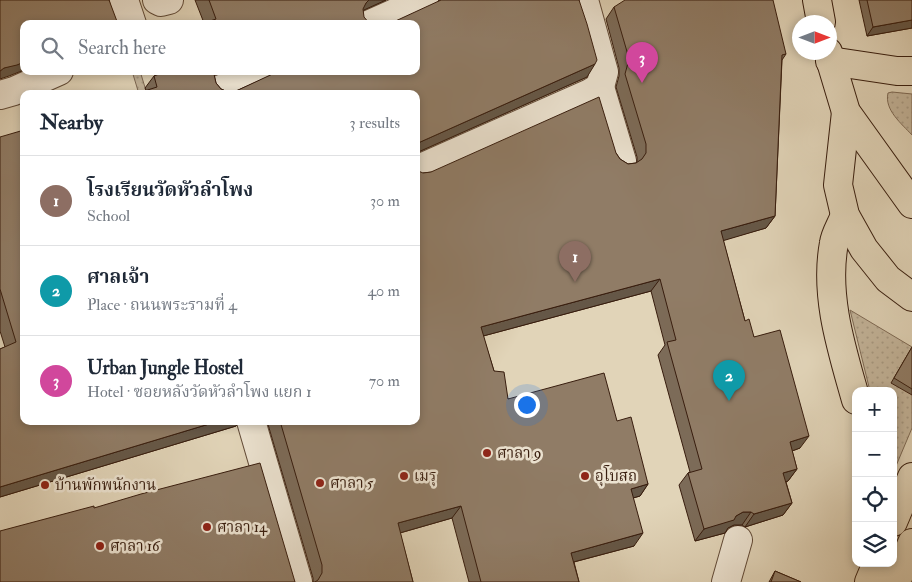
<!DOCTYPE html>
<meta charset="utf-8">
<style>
body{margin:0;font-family:"IM FELL Double Pica","Noto Serif Thai",serif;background:#f6f6f7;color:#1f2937}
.controls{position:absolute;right:15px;bottom:15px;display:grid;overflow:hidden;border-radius:10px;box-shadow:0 2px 8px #0003}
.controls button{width:45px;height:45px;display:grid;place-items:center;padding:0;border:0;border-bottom:1px solid #e0e1e3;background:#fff;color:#1f2937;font:25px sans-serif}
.compass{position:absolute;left:792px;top:15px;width:45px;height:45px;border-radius:50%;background:#fff;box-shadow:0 2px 8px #0003;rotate:90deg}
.you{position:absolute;left:526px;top:404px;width:18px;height:18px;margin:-12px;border:4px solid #fff;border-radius:50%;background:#1a73e8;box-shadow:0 0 0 8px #1a73e833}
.badge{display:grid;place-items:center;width:32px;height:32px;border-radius:50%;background:#8f2418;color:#fff;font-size:16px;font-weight:700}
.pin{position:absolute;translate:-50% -41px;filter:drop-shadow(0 1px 2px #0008)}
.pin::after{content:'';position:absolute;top:26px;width:18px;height:15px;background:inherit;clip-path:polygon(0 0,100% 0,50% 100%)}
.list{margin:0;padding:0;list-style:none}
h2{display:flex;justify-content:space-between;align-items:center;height:65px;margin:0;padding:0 20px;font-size:21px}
h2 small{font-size:16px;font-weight:400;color:#747a83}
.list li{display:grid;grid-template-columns:32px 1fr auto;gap:15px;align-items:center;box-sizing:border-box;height:90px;padding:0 20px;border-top:1px solid #e0e1e3}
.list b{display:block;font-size:19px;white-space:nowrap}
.list p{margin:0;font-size:16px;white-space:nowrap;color:#747a83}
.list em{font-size:16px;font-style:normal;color:#747a83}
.icon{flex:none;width:28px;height:28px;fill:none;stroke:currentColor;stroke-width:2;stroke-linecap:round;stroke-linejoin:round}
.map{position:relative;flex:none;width:912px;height:582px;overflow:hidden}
.search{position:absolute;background:#fff;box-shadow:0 2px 8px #0003;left:20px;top:20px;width:400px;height:55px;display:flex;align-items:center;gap:12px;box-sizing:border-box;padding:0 18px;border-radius:10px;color:#747a83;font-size:19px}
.panel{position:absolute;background:#fff;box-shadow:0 2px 8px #0003;left:20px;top:90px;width:400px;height:335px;border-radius:10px}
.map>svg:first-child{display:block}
.grass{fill:url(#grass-dots);stroke:#7e6954}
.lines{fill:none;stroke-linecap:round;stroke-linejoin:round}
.minor-casing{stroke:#624b38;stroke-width:30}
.major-casing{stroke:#381d0e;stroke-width:30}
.minor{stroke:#ece3d1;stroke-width:28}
.major{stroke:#e1d4b8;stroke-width:28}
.wall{fill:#7c6b58;stroke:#381d0e}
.shaded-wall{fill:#655747;stroke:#381d0e}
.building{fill:#907c66;stroke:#381d0e}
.poi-dot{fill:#8f2418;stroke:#ece3d1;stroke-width:2}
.labels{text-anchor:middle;stroke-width:5;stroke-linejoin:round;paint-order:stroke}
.poi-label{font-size:15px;fill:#381d0e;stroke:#ece3d1;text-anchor:start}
</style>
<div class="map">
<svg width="912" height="582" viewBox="0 0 912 582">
<defs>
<pattern id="grass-dots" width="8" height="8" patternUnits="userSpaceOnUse" patternTransform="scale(1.25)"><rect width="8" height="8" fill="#c4b59b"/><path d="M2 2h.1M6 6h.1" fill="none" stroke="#a99b84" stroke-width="1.8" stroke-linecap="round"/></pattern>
</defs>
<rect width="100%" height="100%" fill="#e1d4b8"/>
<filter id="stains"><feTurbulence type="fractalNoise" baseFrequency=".004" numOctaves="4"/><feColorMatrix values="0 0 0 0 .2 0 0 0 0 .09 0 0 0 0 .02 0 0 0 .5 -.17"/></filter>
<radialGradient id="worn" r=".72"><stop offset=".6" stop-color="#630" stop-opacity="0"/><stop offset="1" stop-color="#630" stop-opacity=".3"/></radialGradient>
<!-- grass -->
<g class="grass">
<polygon points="132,71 140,71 147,94 139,94"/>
<path d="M892 92 912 94V135C902 124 884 110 888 93Z"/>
<polygon points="850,310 912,347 912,428 893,473 893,391 870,391"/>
</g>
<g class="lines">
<!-- minor casing -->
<g class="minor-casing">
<g id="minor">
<polyline points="124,0 132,24"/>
<polyline points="157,0 161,2 169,0"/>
<polyline points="370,24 424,0"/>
<polyline points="600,87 622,161"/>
<polyline points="221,89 262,71"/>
<polyline points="0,95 14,91 59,71"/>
<polyline points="416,170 590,93 600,87 604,72 584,0"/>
<polyline points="251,421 298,582"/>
<polyline points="726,582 738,540"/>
</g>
</g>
<!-- major casing -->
<g class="major-casing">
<g id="major">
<polyline points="817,0 821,22"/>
<polyline points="828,52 846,112 912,204"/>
<polyline points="830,61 897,71 912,71"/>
<polyline points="846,112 838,185 845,215 864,249 888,279 912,297"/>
<path d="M845 215C842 224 835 234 834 243 824 296 842 350 856 400"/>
<polyline points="893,522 912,477"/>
<polyline points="869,582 877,563"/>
<polyline points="896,582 912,543"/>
</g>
</g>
<!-- minor -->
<use href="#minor" class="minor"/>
<!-- major -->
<use href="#major" class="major"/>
</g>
<!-- wall -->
<g class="wall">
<polygon points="195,0 386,0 363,10 204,23"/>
<polygon points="439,0 579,0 587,77 416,153 135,94 146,90 145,88 154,76 167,71 223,71 214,75 216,83 221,89 228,92 236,91 277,73 277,71 416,71 439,2"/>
<polygon points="859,0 912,0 912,28 867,36"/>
<polygon points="614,7 786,54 782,60 775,216 766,228 723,240 745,321 754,337 800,448 792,451 797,469 788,481 786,482 792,503 783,515 745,527 742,525 734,525 728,528 725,533 695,541 679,485 688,473 690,472 658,355 665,345 651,291 483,336 494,371 508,399 617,421 648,484 640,496 633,498 634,546 574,562 579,582 469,582 452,518 400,533 413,582 313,582 313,578 267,421 416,421 423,173 616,153 620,159 628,164 636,163 637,162 637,157 616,87 619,76 619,68 606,19"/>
<polygon points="0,137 24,421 240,421 236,426 0,497 0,349 5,347 0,331"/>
<polygon points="912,347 912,395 891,383"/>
<polygon points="775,571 801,582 769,582"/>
</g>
<!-- shaded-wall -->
<g class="shaded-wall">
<polygon points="369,0 386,0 364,10 357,15 366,3"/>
<polygon points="912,20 912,28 867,36 873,27"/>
<polygon points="24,62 24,70 9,76 0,79 0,71 4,68"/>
<polygon points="595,64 587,77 416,153 416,145 418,143"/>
<polygon points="214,71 223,71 214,75"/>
<polygon points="775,216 766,228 712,244 721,231"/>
<polygon points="660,279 651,291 472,339 481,327"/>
<polygon points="219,421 240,421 236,426 0,497 0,487"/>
<polygon points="809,436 800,448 781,455 790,442"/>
<polygon points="797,469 788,481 775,485 783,473"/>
<polygon points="648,484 640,496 622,501 631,489"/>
<polygon points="792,503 783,515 745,527 754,514"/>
<polygon points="461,506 452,518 389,536 398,523"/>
<polygon points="743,512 751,512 742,525 734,525 728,528 725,533 695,541 704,529 736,516"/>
<polygon points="643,533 634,546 562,565 571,553"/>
</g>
<!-- building -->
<g class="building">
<polygon points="0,0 109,0 118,24 24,24 24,62 17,65 4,68 0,71"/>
<polygon points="209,0 369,0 366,3 363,9 364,17 370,24 201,24 216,19"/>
<polygon points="441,0 579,0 587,24 597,60 595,64 418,143 416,145 416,94 135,94 157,87 154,76 167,71 216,71 214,74 216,83 221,89 228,92 236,91 279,71 416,71 416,24 389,24"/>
<polygon points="625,0 773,0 786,54 782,55 775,216 721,231 745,321 749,319 754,337 780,330 809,436 790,442 797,469 783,473 792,503 754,514 751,512 743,512 736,516 734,520 704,529 688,473 702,469 667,342 676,340 660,279 481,327 494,371 504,372 508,399 604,373 617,421 631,417 648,484 631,489 643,533 571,553 579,582 481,582 461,506 398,523 413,582 315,582 318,580 322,573 322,565 280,421 416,421 416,170 423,173 431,172 599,97 616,153 620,159 628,164 636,163 642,159 646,153 646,144 625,74 628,63 628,55 614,7"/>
<polygon points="867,0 912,0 912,20 873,27"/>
<polygon points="24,130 24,421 219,421 0,487 0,349 16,342 0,289 0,137"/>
<polygon points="912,347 912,389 894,378"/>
<polygon points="260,463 295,582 0,582 0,531 94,506 94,508 141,494"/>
<polygon points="775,571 801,582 771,582"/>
</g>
<!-- markers -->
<g class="poi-dot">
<circle cx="487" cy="453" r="5"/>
<circle cx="404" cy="476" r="5"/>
<circle cx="585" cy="476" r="5"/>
<circle cx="320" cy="483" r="5"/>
<circle cx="45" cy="485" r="5"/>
<circle cx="207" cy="527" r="5"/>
<circle cx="100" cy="546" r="5"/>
</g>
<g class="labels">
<!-- poi labels -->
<g class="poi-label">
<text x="497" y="458">ศาลา 9</text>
<text x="414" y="481">เมรุ</text>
<text x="595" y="481">อุโบสถ</text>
<text x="330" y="488">ศาลา 5</text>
<text x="55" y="490">บ้านพักพนักงาน</text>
<text x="217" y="532">ศาลา 14</text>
<text x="110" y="551">ศาลา 16</text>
</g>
</g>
<rect width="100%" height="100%" filter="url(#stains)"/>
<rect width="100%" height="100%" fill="url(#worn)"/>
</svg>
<div class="controls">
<button>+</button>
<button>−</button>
<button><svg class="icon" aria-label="locate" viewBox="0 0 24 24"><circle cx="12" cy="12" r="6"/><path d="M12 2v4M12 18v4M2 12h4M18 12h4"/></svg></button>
<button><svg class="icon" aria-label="layers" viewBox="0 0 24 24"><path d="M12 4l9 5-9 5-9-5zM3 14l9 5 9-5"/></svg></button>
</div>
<svg class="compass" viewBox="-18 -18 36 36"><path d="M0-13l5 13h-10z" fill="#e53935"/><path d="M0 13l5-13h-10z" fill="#747a83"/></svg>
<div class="you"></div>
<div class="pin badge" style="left:575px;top:282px;background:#8d6e63">1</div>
<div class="pin badge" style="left:729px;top:401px;background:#0f9aa8">2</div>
<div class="pin badge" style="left:642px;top:83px;background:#d1479c">3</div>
<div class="search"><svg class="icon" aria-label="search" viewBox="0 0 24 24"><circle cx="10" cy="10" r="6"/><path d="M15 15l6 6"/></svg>Search here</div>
<section class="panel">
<h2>Nearby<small>3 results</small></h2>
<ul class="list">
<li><span class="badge" style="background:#8d6e63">1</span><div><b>โรงเรียนวัดหัวลำโพง</b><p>School</p></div><em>30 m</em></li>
<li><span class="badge" style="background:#0f9aa8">2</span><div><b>ศาลเจ้า</b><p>Place · ถนนพระรามที่ 4</p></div><em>40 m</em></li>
<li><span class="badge" style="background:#d1479c">3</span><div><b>Urban Jungle Hostel</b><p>Hotel · ซอยหลังวัดหัวลำโพง แยก 1</p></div><em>70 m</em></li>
</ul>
</section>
</div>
